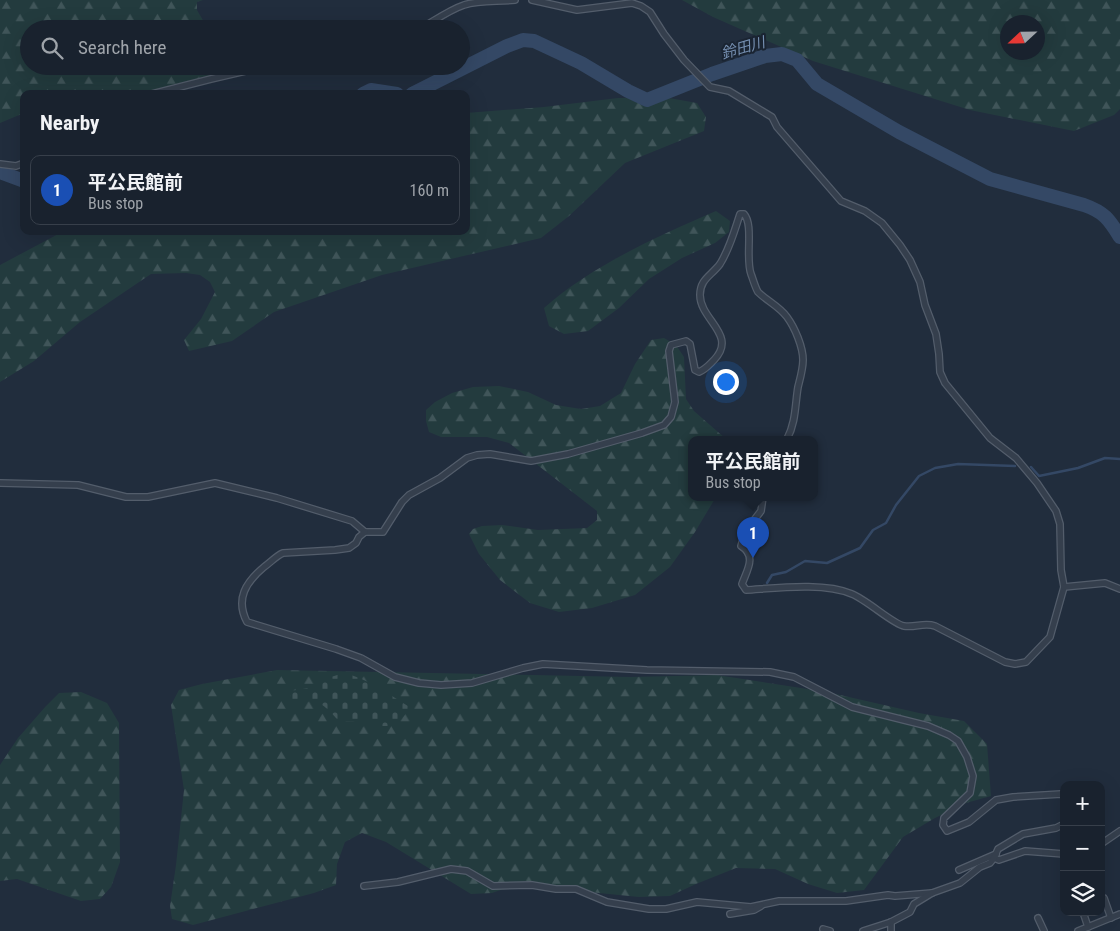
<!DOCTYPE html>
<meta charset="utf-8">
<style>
body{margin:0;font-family:"Roboto Condensed","Noto Sans JP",sans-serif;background:#222a36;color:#f1f3f6}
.controls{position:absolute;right:15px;bottom:15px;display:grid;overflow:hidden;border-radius:10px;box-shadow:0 5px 20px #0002}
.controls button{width:45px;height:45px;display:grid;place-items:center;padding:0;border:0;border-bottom:1px solid #373f4a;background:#19222e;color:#f1f3f6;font:25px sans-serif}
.compass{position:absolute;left:1000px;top:15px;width:45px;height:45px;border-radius:50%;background:#19222e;box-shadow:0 5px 20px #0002;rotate:248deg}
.you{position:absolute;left:725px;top:381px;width:18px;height:18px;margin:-12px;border:4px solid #fff;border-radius:50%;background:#1a73e8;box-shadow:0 0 0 8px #1a73e833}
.badge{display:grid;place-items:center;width:32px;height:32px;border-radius:50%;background:#8c9099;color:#fff;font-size:16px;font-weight:700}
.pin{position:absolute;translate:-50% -41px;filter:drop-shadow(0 1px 2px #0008)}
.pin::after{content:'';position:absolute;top:26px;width:18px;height:15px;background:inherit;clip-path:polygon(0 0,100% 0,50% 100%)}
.popup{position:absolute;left:688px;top:436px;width:130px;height:65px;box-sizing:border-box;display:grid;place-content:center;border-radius:10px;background:#19222e;filter:drop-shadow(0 1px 4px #0005);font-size:16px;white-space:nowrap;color:#9fa4aa}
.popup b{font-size:19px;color:#f1f3f6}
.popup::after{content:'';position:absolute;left:50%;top:100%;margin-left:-10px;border:10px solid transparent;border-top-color:#19222e}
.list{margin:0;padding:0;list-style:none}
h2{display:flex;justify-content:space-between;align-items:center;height:65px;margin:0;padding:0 20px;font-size:21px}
h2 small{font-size:16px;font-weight:400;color:#9fa4aa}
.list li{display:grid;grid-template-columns:32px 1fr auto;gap:15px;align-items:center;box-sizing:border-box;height:70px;margin:0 10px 10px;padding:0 10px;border:1px solid #373f4a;border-radius:10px}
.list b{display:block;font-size:19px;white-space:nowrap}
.list p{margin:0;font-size:16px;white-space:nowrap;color:#9fa4aa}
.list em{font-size:16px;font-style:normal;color:#9fa4aa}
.icon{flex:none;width:28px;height:28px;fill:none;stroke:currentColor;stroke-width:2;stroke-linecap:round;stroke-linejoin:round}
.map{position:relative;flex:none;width:1120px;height:931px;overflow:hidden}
.search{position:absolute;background:#19222e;box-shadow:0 5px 20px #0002;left:20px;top:20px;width:450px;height:55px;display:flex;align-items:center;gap:12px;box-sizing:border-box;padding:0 18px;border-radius:28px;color:#9fa4aa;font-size:19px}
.panel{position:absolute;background:#19222e;box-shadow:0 5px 20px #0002;left:20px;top:90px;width:450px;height:145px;border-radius:10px}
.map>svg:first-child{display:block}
.forest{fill:url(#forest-firs);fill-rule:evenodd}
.cemetery{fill:url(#cemetery-stones)}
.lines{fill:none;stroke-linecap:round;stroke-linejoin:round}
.stream{stroke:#344865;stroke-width:2.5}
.river{stroke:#344865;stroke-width:14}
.minor-casing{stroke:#535d6b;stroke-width:8}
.minor{stroke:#353f4d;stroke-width:5.5}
.labels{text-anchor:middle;stroke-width:4;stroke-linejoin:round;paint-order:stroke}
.water-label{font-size:15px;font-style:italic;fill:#7690b2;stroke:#1a2432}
</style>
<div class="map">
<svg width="1120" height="931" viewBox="0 0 1120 931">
<defs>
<pattern id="forest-firs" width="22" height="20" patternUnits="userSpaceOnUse" patternTransform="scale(1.25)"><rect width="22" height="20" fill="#233b3e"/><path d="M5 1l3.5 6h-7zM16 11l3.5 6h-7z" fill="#405559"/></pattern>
<pattern id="cemetery-stones" width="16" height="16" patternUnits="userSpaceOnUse" patternTransform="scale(1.25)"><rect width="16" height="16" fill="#233b3e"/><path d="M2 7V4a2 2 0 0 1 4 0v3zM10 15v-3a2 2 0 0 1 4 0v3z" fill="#405559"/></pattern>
</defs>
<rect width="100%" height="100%" fill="#212d3d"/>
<!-- forest -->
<g class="forest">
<polygon points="0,0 203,0 197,2 197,10 208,29 29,29 29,66 224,66 224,74 207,81 136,93 88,90 76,94 24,94 24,113 0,123"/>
<path d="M682 0H1120V109L1114 115 1074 131 970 110 813 61 713 17ZM1038 22V52H1008V22Z"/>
<polygon points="618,98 669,98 697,103 706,117 704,131 625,163 569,216 541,238 382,275 274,312 232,341 189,351 184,340 201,319 215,292 210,282 200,275 186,273 151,274 80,322 34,361 0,382 0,265 64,231 466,231 466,113 544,107"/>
<path d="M716 211 730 221 729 232 715 243 682 258 649 279 619 308 588 331 564 334 549 326 544 308C591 266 658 236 716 211Z"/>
<polygon points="664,338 676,345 684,357 686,399 694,411 726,439 692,439 692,497 716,497 695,532 670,567 635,595 592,608 559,612 530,603 500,580 479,554 469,534 473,529 482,526 502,525 538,530 587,528 597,520 597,511 509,443 487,437 441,437 429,432 426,421 426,410 435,402 452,393 473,387 499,386 528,392 556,405 581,409 600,406 621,393 635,364 651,340"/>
<polygon points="277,670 630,677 717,675 827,692 919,713 964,721 987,744 991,796 966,803 935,818 903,837 864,890 837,893 808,884 775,869 736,868 696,884 670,896 639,897 579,891 526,881 492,893 471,894 386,842 362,833 345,842 337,864 336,885 314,893 193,925 172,919 170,906 176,865 184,790 171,705 179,690 202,684"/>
<polygon points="81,692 107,703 119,723 120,862 111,887 100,899 81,901 17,879 0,881 0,765 18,738 46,706 59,693"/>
</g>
<!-- cemetery -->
<path class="cemetery" d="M344 673C369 679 390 695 411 708L395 726H381L370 722 339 721C319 700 320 700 291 702L290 691 309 688 321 680Z"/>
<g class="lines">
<!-- stream -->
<g class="stream">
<polyline points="1031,467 1039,476 1078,468 1105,458 1120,459"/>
<polyline points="767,583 772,575 786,572 805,561 827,563 860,548 873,530 886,523 896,505 919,476 935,468 958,464 1015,466"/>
</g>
<!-- river -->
<g class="river">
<polyline points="363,94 371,90 397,94"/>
<path d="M412 94 507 46 523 40 534 41 581 63 628 91 647 100 712 74 765 56 782 54 797 60 817 84 899 132 990 179 1084 205C1104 212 1109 219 1120 237"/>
<polyline points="0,172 24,181"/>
</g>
<!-- minor casing -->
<g class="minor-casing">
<g id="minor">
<path d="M532 0 577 10 632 3 641 6 650 12 664 34 684 60 710 87 729 91 772 117 777 127 841 201 865 211 882 223 900 245 910 260 920 282 925 305 936 334 939 354 940 372 945 383 990 438 1016 458 1037 483 1056 511 1060 524 1061 570 1064 587 1050 637 1026 662 1015 664 1005 662 935 626C924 622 915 628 904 626 893 624 867 600 852 594 824 582 777 588 746 590L742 584C747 570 757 556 741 546L745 532 761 511 763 497"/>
<path d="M420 29C434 21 449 10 464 5 481 0 498 2 515 0"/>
<polyline points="297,66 334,68 338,66"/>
<polyline points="152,94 211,79 268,66"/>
<polyline points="0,164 16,166 24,163"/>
<path d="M0 483 78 485 126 497H148L215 483 277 498 352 521 365 532H383L402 502 409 495 440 478 467 458 477 455 490 454 531 461 568 454 642 433 664 425 671 417 675 402 669 351 671 345 686 341 690 344 695 370 699 372C706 369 709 365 714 360 738 335 700 320 700 295 700 279 711 276 720 264 730 248 734 232 740 214H744C754 225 745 258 751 274 753 279 755 287 758 292 767 301 779 306 787 317 795 328 803 347 803 360 803 369 800 379 798 387 795 405 796 422 787 439"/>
<path d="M365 532 359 537 356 543 349 548 335 550 283 553C276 556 271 562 264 567 246 582 235 599 247 622L336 649 361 658 395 677 419 683 441 685 472 683 523 668 543 664 647 670 770 672 794 677 852 707 928 726 949 735 958 741 967 757 973 776 970 793 944 818 943 825 947 831 969 822 996 800 1013 797 1061 794 1064 796"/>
<polyline points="1064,587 1105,583 1120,589"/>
<polyline points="1101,844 1120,831"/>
<polyline points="994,858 999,860 1025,851 1064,854"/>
<polyline points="959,870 996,854"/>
<polyline points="364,886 398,882 451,869 467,871 493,886 532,885 556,889 576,889 607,902 649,909 666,909 697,902 751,907 779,901 846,901 888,895 895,896 932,893"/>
<polyline points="1104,898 1111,918"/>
<polyline points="1083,912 1088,927"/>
<polyline points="730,914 754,910 761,906"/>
<polyline points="1038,918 1044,931"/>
<polyline points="891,922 891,931"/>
<polyline points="823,929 830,931"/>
<polyline points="863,931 891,922 910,912 914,904 932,893 960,883 980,867 990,863 994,858 998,849 1023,834 1056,828 1064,824"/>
<polyline points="1078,931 1120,914"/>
</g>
</g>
<!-- minor -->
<use href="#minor" class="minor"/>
</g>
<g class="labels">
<!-- water labels -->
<g class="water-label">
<text transform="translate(743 48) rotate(-16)" y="5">鈴田川</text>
</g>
</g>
</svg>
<div class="controls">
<button>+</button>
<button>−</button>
<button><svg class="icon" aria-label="layers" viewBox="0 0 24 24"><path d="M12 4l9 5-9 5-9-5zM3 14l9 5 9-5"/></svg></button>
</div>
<svg class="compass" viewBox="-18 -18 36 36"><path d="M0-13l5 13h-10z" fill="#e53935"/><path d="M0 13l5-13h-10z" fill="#9fa4aa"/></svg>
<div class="you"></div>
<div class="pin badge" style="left:753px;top:558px;background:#1a4fb4">1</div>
<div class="popup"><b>平公民館前</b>Bus stop</div>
<div class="search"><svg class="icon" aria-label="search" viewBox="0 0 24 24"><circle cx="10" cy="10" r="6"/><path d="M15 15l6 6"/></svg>Search here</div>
<section class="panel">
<h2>Nearby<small></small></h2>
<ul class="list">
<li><span class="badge" style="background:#1a4fb4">1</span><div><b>平公民館前</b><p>Bus stop</p></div><em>160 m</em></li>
</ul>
</section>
</div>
